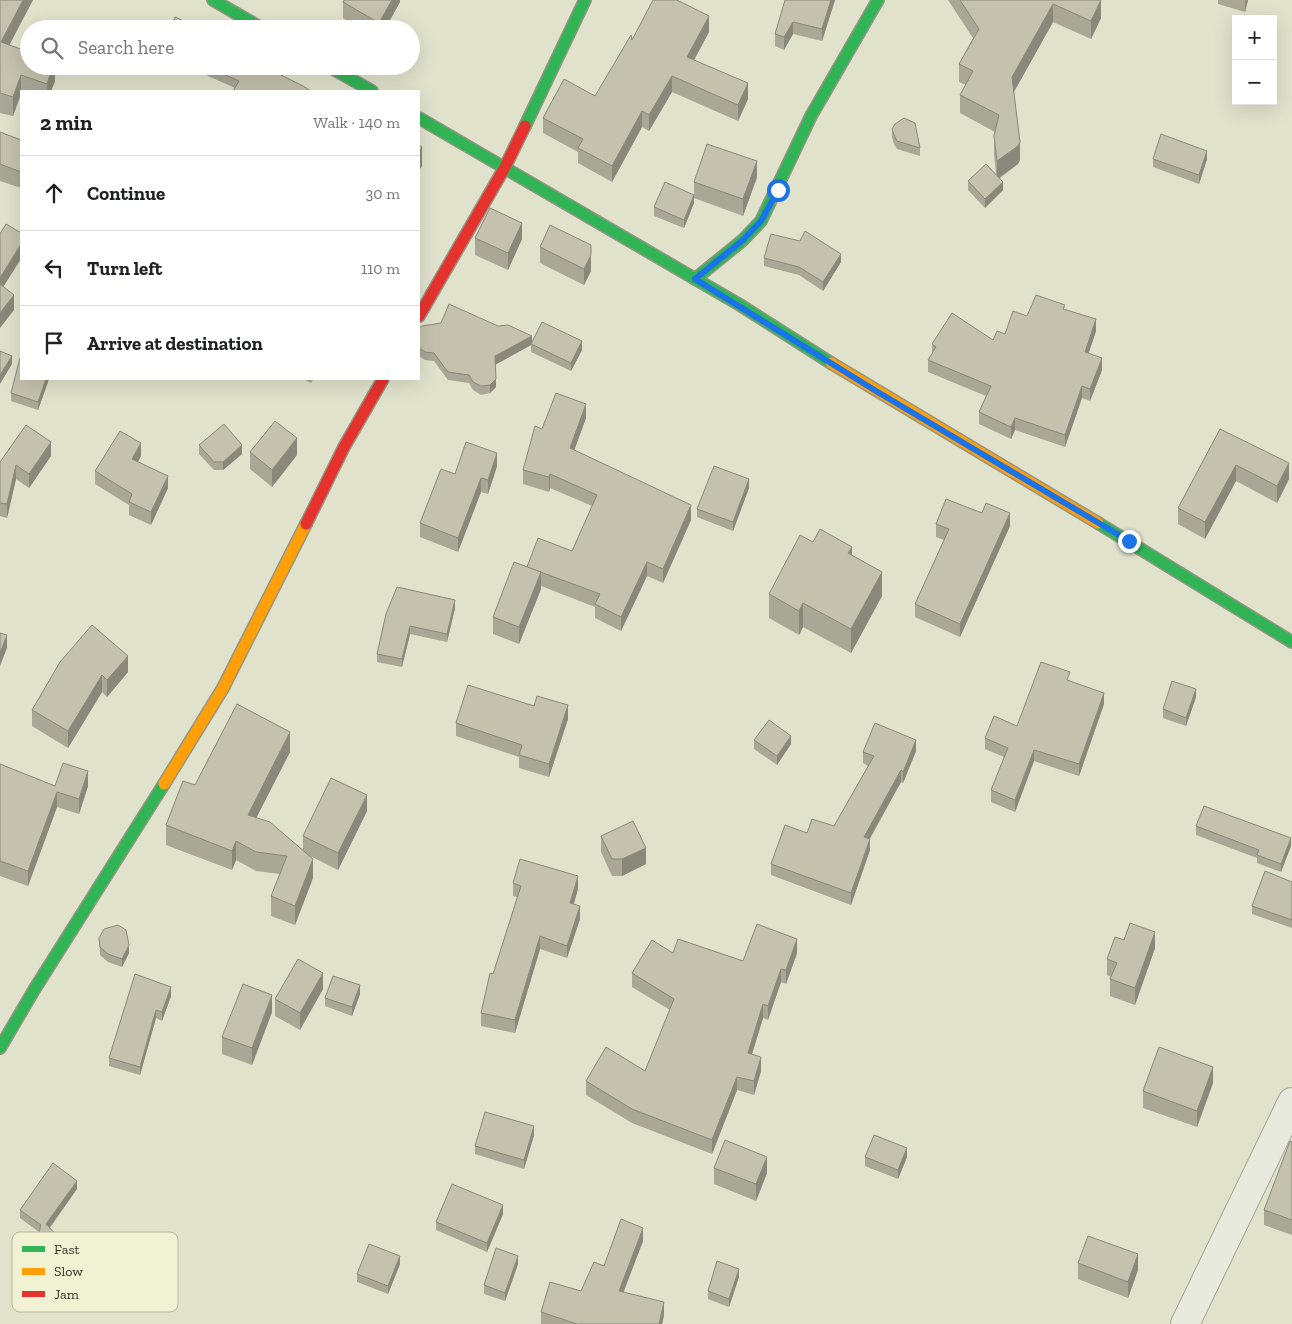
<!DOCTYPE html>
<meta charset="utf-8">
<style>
body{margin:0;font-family:"Zilla Slab",serif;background:#f2f2f2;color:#202124}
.controls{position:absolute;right:15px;top:15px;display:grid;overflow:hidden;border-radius:0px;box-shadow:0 5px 20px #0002}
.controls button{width:45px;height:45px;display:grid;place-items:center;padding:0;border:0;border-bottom:1px solid #e0e0e0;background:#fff;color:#202124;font:25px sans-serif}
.stop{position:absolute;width:15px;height:15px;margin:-11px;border:4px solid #1a73e8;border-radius:50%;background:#fff}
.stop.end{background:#1a73e8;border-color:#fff;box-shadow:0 1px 5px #0008}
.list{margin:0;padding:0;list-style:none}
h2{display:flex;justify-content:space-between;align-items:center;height:65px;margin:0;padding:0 20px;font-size:21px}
h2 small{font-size:16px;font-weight:400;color:#757577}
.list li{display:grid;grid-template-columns:32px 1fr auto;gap:15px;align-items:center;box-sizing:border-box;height:75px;padding:0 20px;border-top:1px solid #e0e0e0}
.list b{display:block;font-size:19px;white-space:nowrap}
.list em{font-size:16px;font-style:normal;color:#757577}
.icon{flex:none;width:28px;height:28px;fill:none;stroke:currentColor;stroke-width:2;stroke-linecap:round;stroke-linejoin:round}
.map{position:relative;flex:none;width:1292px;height:1324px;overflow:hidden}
.search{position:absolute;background:#fff;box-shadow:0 5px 20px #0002;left:20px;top:20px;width:400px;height:55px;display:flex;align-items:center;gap:12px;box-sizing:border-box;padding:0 18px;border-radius:28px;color:#757577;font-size:19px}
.panel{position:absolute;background:#fff;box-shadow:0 5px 20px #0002;left:20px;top:90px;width:400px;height:290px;border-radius:0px}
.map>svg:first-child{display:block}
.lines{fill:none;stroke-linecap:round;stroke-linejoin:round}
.street-casing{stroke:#a6a696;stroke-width:30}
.fast-casing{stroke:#959585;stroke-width:14}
.slow-casing{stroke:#959585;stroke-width:14}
.jam-casing{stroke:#959585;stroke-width:14}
.street{stroke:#e9eade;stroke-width:28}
.fast{stroke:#30b455;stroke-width:11}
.slow{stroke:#ff9f0a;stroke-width:11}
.jam{stroke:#e5322d;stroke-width:11}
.wall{fill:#a9a796}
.shaded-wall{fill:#89887a}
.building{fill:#c4c2ae;stroke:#89887a}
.route{stroke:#1a73e8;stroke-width:6}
.key{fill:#f0f2d3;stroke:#b8b89d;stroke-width:1}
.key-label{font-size:14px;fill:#34301f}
</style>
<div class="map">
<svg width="1292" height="1324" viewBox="0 0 1292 1324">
<rect width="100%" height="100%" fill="#e0e2cc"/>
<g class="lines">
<!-- street casing -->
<g class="street-casing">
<polyline id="street" points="1185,1324 1292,1102"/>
</g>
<!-- fast casing -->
<g class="fast-casing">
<g id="fast">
<polyline points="213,0 263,29"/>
<polyline points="328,66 372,91"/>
<polyline points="419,118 740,305 831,363"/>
<polyline points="525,126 585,0"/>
<polyline points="695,279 743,240 761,221 811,116 878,0"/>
<polyline points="1098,523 1292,642"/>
<polyline points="0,1048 34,990 164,784"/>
</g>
</g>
<!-- slow casing -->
<g class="slow-casing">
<g id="slow">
<polyline points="831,363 1098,523"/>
<polyline points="164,784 223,688 306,524"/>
</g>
</g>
<!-- jam casing -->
<g class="jam-casing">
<g id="jam">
<polyline points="419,316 505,167 525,126"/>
<polyline points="306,524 344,447 383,379"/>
</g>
</g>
<!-- street -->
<use href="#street" class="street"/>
<!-- fast -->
<use href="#fast" class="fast"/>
<!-- slow -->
<use href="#slow" class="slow"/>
<!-- jam -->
<use href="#jam" class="jam"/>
</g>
<!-- wall -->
<g class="wall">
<polygon points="0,0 10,45 55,66 55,81 51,91 21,91 21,94 13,116 0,113"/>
<polygon points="400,0 400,2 385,29 361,29 343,18 343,2"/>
<polygon points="785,0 835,0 822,41 793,34 784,50 775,46 775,34"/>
<polygon points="948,0 1101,0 1101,18 1091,39 1053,22 1014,92 1020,160 1018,164 1000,178 1003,190 985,208 968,190 968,181 996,174 994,154 994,136 995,132 960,113 960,95 966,85 959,82 959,64 973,38"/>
<polygon points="1218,0 1248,0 1245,12 1218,4"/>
<polygon points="709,32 694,60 748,99 738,121 672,92 649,131 642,127 612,182 578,163 578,152 543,133 543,118 595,96 632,40"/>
<polygon points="190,66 263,66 235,88 190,68"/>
<polygon points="892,129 920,148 920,156 897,149 894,144 892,137"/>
<polygon points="0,132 21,140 21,188 0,181"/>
<polygon points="1153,159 1207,159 1199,184 1153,167"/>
<polygon points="757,177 743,216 694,198 694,203 684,228 654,216 654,207 694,195 694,182"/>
<polygon points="475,238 522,239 508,270 475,255"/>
<polygon points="540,247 591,271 584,285 540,263"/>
<polygon points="764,258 841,262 823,291 799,275 764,266"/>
<polygon points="1065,309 1096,331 1088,354 1102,370 1090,401 1082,398 1065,447 1015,430 1011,439 979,424 979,412 986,396 928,372 928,360 932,354 932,344 993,340 1005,334 1027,316"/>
<polygon points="419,328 532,341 582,350 571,371 531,352 531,345 496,364 496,387 490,393 481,395 473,390 469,383 448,380 434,361 425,360 419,356"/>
<polygon points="21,379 49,379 38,410 11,401 11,393"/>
<polygon points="303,379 314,379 311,383"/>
<polygon points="586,418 574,450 691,520 663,583 647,576 621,631 595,618 595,607 541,586 541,589 519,644 493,634 493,617 527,567 572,551 592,506 550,488 549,492 523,484 523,470"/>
<polygon points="1220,429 1289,479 1277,503 1236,481 1205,539 1178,524 1178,508"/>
<polygon points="199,445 242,454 223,470 214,470 199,454"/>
<polygon points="250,452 297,455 272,487 250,469"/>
<polygon points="51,456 29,488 16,479 7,518 0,516 0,462"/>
<polygon points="141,456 138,462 168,488 151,525 129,515 129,505 95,484 95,471"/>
<polygon points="497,466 488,494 481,492 458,552 420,537 420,523 455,474"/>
<polygon points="749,488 733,531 697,517 697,509"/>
<polygon points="936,524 1010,526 960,637 915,617 915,604 944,540 936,537"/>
<polygon points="813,542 852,556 882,596 851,653 803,627 799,635 769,618 769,594"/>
<polygon points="455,608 447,642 410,634 402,667 377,662 377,654 386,614"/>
<polygon points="60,662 128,672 107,697 102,692 68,748 32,726 32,710"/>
<polygon points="1070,681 1104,704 1079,776 1034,761 1015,812 991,802 991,790 1004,757 985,749 985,738 1017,726"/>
<polygon points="1196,697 1186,726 1163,718 1163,709"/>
<polygon points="568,719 549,777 519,768 519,757 456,736 456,723"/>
<polygon points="754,740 791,744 777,765 754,749"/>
<polygon points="916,751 903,783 901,782 870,839 870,850 851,905 771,875 771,864 807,833 834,826 868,766 863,763 863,752"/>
<polygon points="290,752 256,818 303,850 303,836 367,811 338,870 310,856 313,878 295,925 271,916 271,896 280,874 256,871 236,860 232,870 166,845 166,825 195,785"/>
<polygon points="0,764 55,786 88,786 79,814 57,807 28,886 0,876"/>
<polygon points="1196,826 1291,846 1281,872 1257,863 1257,858 1196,835"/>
<polygon points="601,836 646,864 622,876 612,876 601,852"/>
<polygon points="1292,882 1292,928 1252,914 1252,906"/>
<polygon points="513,883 578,889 574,904 580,919 567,958 540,949 515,1033 481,1026 481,1013 493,974 517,897 513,896"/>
<polygon points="99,938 129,953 122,967 108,962 100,955"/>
<polygon points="1155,948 1135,1005 1110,996 1110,979 1111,977 1107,975 1107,959"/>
<polygon points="673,953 743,961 797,953 786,984 781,982 768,1020 763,1018 752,1054 761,1071 754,1095 737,1090 712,1154 632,1123 586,1095 586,1081 645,1071 670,1010 632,987 632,973"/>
<polygon points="323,989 300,1030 275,1016 275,999"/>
<polygon points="360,994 352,1016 325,1006 325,998"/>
<polygon points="171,996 162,1021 156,1018 140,1075 109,1066 109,1058"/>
<polygon points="272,1012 252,1065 222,1054 222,1037"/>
<polygon points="1213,1083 1197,1127 1143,1108 1143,1091"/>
<polygon points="534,1135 524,1169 475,1154 475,1146"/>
<polygon points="1292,1142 1292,1235 1264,1225 1264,1210"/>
<polygon points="865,1157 907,1157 898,1179 865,1166"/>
<polygon points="714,1168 767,1173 756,1201 714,1184"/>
<polygon points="77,1189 50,1228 64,1251 64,1272 49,1272 39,1268 35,1254 35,1246 39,1232 20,1218 20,1210"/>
<polygon points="503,1214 487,1252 436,1230 436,1222"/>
<polygon points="643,1241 623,1292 664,1315 662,1324 541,1324 541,1312 581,1291 604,1266"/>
<polygon points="1078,1263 1138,1270 1128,1298 1078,1279"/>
<polygon points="400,1264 388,1294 357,1282 357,1274"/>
<polygon points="518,1264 505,1301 484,1294 484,1285"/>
<polygon points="739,1277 729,1307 708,1299 708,1291"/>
</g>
<!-- shaded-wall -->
<g class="shaded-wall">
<polygon points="23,0 33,0 1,61 1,42"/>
<polygon points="392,0 400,0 400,2 385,29 379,29 379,23"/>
<polygon points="831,0 835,0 822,41 822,29"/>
<polygon points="1101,0 1101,18 1091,39 1091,21"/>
<polygon points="1245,0 1248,0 1245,12"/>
<polygon points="1053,4 1053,22 1012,95 1012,77"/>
<polygon points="709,16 709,32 687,73 687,57"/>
<polygon points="793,22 793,34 784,50 784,37"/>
<polygon points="53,66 55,66 55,81 51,91 47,91 47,84"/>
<polygon points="21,75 21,94 13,116 13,97"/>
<polygon points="672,76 672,92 649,131 649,115"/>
<polygon points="748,83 748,99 738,121 738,105"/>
<polygon points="642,111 642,127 612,182 612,166"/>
<polygon points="1020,142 1020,160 1018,164 997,179 997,161"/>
<polygon points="422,147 422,166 419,171 419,152"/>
<polygon points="1207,151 1207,159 1199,184 1199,175"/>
<polygon points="757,161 757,177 743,216 743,199"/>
<polygon points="1003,182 1003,190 985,208 985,199"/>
<polygon points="694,195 694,203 684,228 684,220"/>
<polygon points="522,223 522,239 508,270 508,253"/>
<polygon points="21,244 21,259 0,292 0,278"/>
<polygon points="841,254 841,262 823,291 823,282"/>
<polygon points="591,255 591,271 584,285 584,269"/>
<polygon points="14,295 14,310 0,328 0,313"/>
<polygon points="1096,319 1096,331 1085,364 1085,352"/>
<polygon points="532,336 532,344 531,344 531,345 495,365 495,356"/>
<polygon points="582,341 582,350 571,371 571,363"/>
<polygon points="12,356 12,364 0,384 0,375"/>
<polygon points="1102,358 1102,370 1090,401 1090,389"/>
<polygon points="46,379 49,379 38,410 38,402"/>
<polygon points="496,379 496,387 490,393 490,385"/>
<polygon points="1082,386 1082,398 1065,447 1065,435"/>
<polygon points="586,404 586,418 570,462 570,448"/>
<polygon points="1015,418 1015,430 1011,439 1011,427"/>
<polygon points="297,438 297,455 272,487 272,470"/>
<polygon points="51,442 51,456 29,488 29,474"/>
<polygon points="141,443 141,456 132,472 132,459"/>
<polygon points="242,445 242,454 223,470 223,462"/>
<polygon points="497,453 497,466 488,494 488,480"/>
<polygon points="1289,463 1289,479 1277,503 1277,486"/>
<polygon points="16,465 16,479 7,518 7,504"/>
<polygon points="1236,465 1236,481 1205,539 1205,522"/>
<polygon points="550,474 550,488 549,492 549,477"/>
<polygon points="168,476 168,488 151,525 151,512"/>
<polygon points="481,478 481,492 458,552 458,538"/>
<polygon points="749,479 749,488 733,531 733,522"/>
<polygon points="691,505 691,520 663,583 663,569"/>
<polygon points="1010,513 1010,526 960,637 960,624"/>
<polygon points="852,547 852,571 848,553"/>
<polygon points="647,562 647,576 621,631 621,617"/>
<polygon points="541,572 541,589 519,644 519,627"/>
<polygon points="882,572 882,596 851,653 851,629"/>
<polygon points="455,600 455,608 447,642 447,634"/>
<polygon points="803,603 803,627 799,635 799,611"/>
<polygon points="410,626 410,634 402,667 402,659"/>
<polygon points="7,635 7,648 0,666 0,653"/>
<polygon points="128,656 128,672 107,697 107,680"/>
<polygon points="102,675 102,692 68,748 68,731"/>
<polygon points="1196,689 1196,697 1186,726 1186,718"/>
<polygon points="1104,693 1104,704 1079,776 1079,764"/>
<polygon points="568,705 568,719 549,777 549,764"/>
<polygon points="290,732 290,752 248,834 248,815"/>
<polygon points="791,736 791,744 777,765 777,756"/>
<polygon points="916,740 916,751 903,783 903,772"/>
<polygon points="1034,750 1034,761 1015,812 1015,800"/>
<polygon points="901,770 901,782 864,848 864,837"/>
<polygon points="88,771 88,786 79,814 79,799"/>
<polygon points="57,792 57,807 28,886 28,871"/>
<polygon points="367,795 367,811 338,870 338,853"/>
<polygon points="1291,838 1291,846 1281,872 1281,864"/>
<polygon points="870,839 870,850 851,905 851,893"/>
<polygon points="236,841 236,860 232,870 232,851"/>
<polygon points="646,848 646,864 622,876 622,859"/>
<polygon points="313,859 313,878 295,925 295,906"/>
<polygon points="578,876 578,889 570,915 570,903"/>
<polygon points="580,906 580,919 567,958 567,946"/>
<polygon points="1155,932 1155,948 1135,1005 1135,988"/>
<polygon points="540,936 540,949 515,1033 515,1020"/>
<polygon points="797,939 797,953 786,984 786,970"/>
<polygon points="129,945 129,953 122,967 122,959"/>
<polygon points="781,969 781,982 768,1020 768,1006"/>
<polygon points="323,973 323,989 300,1030 300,1013"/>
<polygon points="360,985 360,994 352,1016 352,1007"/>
<polygon points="171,987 171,996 162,1021 162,1012"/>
<polygon points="272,995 272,1012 252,1065 252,1048"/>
<polygon points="763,1004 763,1018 748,1067 748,1053"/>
<polygon points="156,1010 156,1018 140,1075 140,1067"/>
<polygon points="761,1057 761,1071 754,1095 754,1081"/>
<polygon points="1213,1067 1213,1083 1197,1127 1197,1111"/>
<polygon points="737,1077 737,1090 712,1154 712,1140"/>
<polygon points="534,1126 534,1135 524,1169 524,1160"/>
<polygon points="907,1148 907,1157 898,1179 898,1170"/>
<polygon points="767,1157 767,1173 756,1201 756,1184"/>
<polygon points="77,1181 77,1189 46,1232 46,1224"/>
<polygon points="503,1205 503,1214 487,1252 487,1243"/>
<polygon points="643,1228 643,1241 619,1304 619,1291"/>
<polygon points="1138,1254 1138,1270 1128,1298 1128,1282"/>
<polygon points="400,1256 400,1264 388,1294 388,1286"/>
<polygon points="518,1256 518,1264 505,1301 505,1293"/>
<polygon points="739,1269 739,1277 729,1307 729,1299"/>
<polygon points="664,1302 664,1315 662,1324 659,1324"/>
</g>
<!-- building -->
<g class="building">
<polygon points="0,0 23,0 1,42 29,52 29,66 53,66 47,84 21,75 13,97 0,93"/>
<polygon points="344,0 392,0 379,23 343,2"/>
<polygon points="653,0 677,0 709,16 687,57 748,83 738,105 672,76 649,115 642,111 612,166 578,148 583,139 543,118 564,79 595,96 631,35 632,40"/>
<polygon points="785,0 831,0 822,29 793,22 784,37 775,34"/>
<polygon points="960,0 1101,0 1091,21 1053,4 1012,77 1020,142 1018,146 997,161 994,136 999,115 960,95 973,71 959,64 979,29"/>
<polygon points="175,17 201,29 170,29"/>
<polygon points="205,66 263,66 303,86 311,91 233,91 239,81"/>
<polygon points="904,118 915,123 920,148 897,141 894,135 892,129 895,124"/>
<polygon points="0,132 21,140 21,172 0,164"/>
<polygon points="1161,134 1207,151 1199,175 1153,159"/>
<polygon points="707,144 757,161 743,199 694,182"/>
<polygon points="419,145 422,147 419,152"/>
<polygon points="986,164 1003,182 985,199 968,181"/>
<polygon points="665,182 694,195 684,220 654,207"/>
<polygon points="490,208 522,223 508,253 475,238"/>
<polygon points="6,224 21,233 21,244 0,278 0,234"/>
<polygon points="550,225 591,245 591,255 584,269 540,247"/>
<polygon points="805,231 841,254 823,282 799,267 764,258 771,234 800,241"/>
<polygon points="0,284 14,295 0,313"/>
<polygon points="1036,295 1065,305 1063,309 1096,319 1085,352 1102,358 1090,389 1082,386 1065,435 1015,418 1011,427 979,412 991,386 928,360 936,347 932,344 952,313 993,340 997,331 1005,334 1013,311 1027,316"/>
<polygon points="449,304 498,326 508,325 532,336 495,356 496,379 490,385 481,386 473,382 469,375 448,372 434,353 425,352 419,348 419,328 422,326 441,323"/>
<polygon points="542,322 582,341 571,363 531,344"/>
<polygon points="0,351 12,356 0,375"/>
<polygon points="20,358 21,359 21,379 46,379 38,402 11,393"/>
<polygon points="556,393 586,404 570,448 691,505 663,569 647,562 621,617 595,604 600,594 527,567 538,538 572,551 597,495 550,474 549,477 523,470 535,426 542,429"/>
<polygon points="275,421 297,438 272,470 250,452"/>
<polygon points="224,424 242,445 223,462 214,462 199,445"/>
<polygon points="26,425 51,442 29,474 16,465 7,504 0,503 0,462"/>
<polygon points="1220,429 1289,463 1277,486 1236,465 1205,522 1178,508"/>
<polygon points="120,431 141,443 132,459 168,476 151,512 129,502 132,494 95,471"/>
<polygon points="466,442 497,453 488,480 481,478 458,538 420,523 441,469 455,474"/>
<polygon points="714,466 749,479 733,522 697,509"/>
<polygon points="946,499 982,513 986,503 1010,513 960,624 915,604 949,529 936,524"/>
<polygon points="820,529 852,547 848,553 882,572 851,629 803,603 799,611 769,594 800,535 813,542"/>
<polygon points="514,562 541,572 519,627 493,617"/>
<polygon points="397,587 455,600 447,634 410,626 402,659 377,654 386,614"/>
<polygon points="92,625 128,656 107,680 102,675 68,731 32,710 60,662"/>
<polygon points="0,633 7,635 0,653"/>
<polygon points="1041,662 1070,672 1067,680 1104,693 1079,764 1034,750 1015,800 991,790 1008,748 985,738 994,716 1017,726"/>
<polygon points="1172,681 1196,689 1186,718 1163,709"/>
<polygon points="468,685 534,706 537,696 568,705 549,764 519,755 522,745 456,723"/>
<polygon points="237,704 290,732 248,815 270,822 313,859 295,906 271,896 287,856 256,852 236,841 232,851 166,825 183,781 195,785"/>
<polygon points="769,720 791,736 777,756 754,740"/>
<polygon points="875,723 916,740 903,772 901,770 864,837 870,839 851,893 771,864 785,825 807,833 812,819 834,826 874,756 863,752"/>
<polygon points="63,763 88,771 79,799 57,792 28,871 0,861 0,764 55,786"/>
<polygon points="331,778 367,795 338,853 303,836"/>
<polygon points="1204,806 1291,838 1281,864 1257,855 1259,850 1196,826"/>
<polygon points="633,821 646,848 622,859 612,859 601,836"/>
<polygon points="520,859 578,876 570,903 580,906 567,946 540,936 515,1020 481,1013 490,973 493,974 521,886 513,883"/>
<polygon points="1265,871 1292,882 1292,920 1252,906"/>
<polygon points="1130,923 1155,932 1135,988 1110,979 1117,963 1107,959 1115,937 1124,940"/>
<polygon points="757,924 797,939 786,970 781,969 768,1006 763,1004 748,1053 761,1057 754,1081 737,1077 712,1140 632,1109 586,1081 606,1047 645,1071 674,999 632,973 652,940 673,953 678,939 743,961"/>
<polygon points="118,925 126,930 129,945 122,959 108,954 100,947 99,938 104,929"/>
<polygon points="298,959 323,973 300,1013 275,999"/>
<polygon points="135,974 171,987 162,1012 156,1010 140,1067 109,1058"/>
<polygon points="333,976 360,985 352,1007 325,998"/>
<polygon points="243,984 272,995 252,1048 222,1037"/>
<polygon points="1159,1047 1213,1067 1197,1111 1143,1091"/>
<polygon points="485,1112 534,1126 524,1160 475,1146"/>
<polygon points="874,1135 907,1148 898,1170 865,1157"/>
<polygon points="725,1140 767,1157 756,1184 714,1168"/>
<polygon points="1290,1141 1292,1142 1292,1220 1264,1210"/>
<polygon points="53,1163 77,1181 46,1224 64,1243 64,1264 49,1264 39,1259 35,1246 41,1225 20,1210"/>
<polygon points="452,1184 503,1205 487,1243 436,1222"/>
<polygon points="621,1219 643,1228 619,1291 664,1302 659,1324 577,1324 541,1312 550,1282 581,1291 594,1262 604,1266"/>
<polygon points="1088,1236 1138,1254 1128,1282 1078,1263"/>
<polygon points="369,1244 400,1256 388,1286 357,1274"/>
<polygon points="496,1248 518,1256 505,1293 484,1285"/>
<polygon points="717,1261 739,1269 729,1299 708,1291"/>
</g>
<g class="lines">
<!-- route -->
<polyline class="route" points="778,190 761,221 743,240 695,279 876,391 1129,541"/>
</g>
<!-- legend -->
<rect x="12" y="1232" width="166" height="80" rx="8" class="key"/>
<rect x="22" y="1246" width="23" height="6" fill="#30b455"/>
<rect x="22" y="1268" width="23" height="7" fill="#ff9f0a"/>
<rect x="22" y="1291" width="23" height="6" fill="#e5322d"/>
<g class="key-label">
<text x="54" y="1254">Fast</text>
<text x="54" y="1276">Slow</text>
<text x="54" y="1299">Jam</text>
</g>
</svg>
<div class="controls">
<button>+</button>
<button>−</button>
</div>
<div class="stop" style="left:778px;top:190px"></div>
<div class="stop end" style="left:1129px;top:541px"></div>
<div class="search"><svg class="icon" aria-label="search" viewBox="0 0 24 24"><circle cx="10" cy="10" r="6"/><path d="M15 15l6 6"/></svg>Search here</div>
<section class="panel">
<h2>2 min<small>Walk · 140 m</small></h2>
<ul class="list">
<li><svg class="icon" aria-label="ahead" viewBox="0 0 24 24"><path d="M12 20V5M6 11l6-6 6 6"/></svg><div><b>Continue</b></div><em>30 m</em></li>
<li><svg class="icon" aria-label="left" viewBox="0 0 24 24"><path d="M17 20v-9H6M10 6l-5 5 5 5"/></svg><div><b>Turn left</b></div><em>110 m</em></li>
<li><svg class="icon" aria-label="arrive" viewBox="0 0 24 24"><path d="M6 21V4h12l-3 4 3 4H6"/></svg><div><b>Arrive at destination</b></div></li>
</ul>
</section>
</div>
